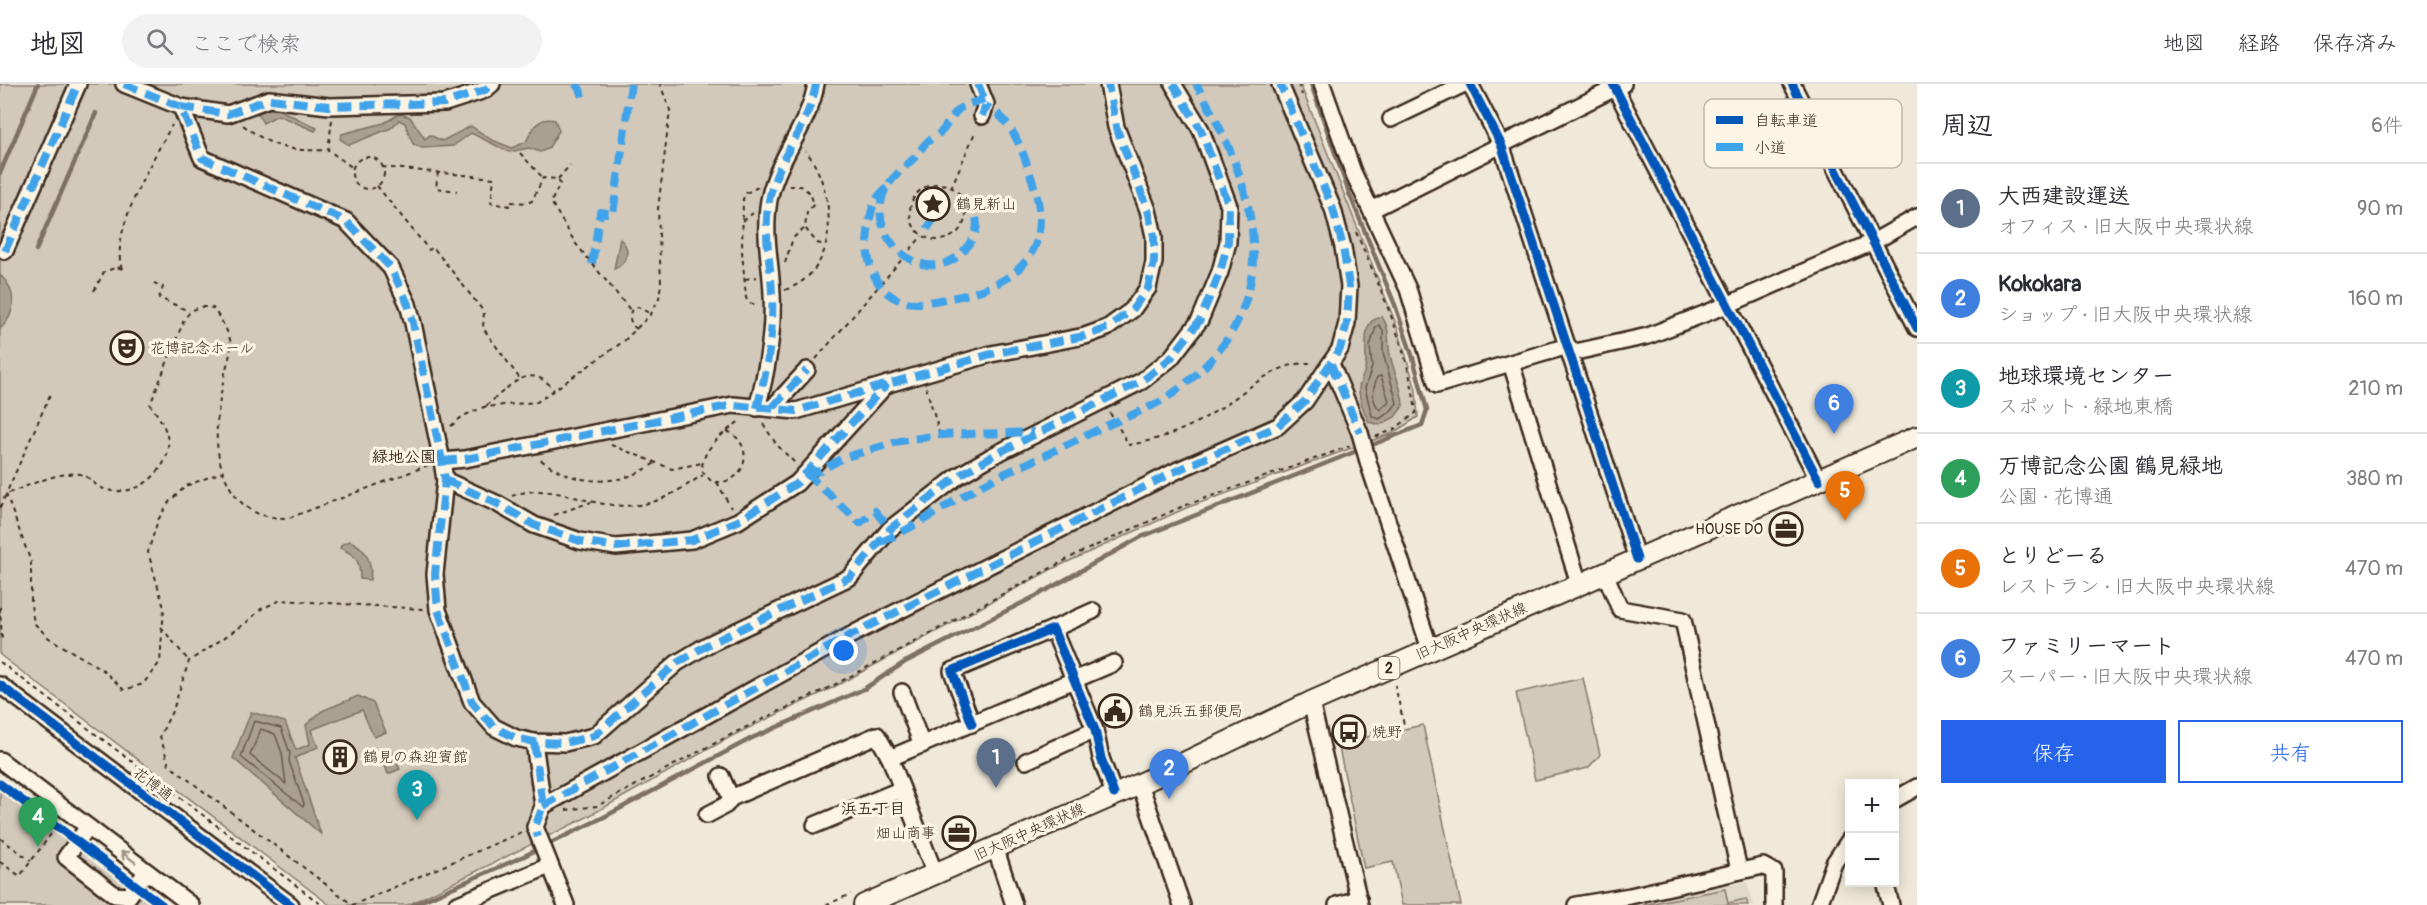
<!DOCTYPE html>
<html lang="ja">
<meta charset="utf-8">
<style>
body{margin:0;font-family:Pangolin,"Klee One",sans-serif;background:#f2f2f3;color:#2b2b33}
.controls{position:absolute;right:18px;bottom:18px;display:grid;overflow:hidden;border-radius:0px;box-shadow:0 3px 15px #0003}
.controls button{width:54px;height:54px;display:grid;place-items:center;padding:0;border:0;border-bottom:2px solid #e1e1e2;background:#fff;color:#2b2b33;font:30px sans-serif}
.you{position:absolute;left:844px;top:567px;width:21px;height:21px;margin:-15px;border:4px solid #fff;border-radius:50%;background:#1a73e8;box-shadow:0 0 0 9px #1a73e833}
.badge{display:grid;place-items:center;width:39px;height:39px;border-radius:50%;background:#2563eb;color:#fff;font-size:20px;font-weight:700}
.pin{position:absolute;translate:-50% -50px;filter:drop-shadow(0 2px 3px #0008)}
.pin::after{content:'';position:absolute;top:32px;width:21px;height:18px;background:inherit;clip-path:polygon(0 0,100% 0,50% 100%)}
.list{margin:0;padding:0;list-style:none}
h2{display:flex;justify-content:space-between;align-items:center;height:78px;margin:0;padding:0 24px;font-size:26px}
h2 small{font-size:20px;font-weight:400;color:#7c7c81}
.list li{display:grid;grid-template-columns:39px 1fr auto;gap:18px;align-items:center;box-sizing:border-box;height:90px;padding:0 24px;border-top:2px solid #e1e1e2}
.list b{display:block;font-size:22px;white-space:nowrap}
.list p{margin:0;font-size:20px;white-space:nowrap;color:#7c7c81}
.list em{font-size:20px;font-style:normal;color:#7c7c81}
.actions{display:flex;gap:12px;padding:18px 24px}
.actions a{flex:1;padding:14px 0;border:2px solid #2563eb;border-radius:0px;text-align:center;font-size:21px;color:#2563eb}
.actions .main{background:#2563eb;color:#fff}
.icon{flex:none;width:33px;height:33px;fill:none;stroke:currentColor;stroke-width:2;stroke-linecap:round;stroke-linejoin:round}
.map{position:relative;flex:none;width:1917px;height:821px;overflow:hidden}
header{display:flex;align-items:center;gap:36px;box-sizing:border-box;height:84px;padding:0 30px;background:#fff;border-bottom:2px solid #e1e1e2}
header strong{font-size:28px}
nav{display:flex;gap:33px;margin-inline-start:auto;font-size:21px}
.search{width:420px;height:54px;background:#f2f2f3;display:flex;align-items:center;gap:15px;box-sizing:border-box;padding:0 21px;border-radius:33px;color:#7c7c81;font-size:22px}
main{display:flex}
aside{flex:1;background:#fff}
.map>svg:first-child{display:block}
.built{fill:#e1d9c9}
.green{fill:#d2c9ba;stroke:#867a6c;stroke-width:1.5}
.water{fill:#aaa091;stroke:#7e7163;stroke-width:1.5}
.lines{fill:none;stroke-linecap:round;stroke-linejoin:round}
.shore{stroke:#67594c;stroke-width:1.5}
.stream{stroke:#7e7163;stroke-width:4.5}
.minor-casing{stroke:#3b2a1e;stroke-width:20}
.major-casing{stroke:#3b2a1e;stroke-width:24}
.path{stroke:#3b2a1e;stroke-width:2;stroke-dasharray:4.5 4.5;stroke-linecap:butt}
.minor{stroke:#fcf5e5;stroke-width:15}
.major{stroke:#fcf5e5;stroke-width:20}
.minor-bridge-casing{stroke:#3b2a1e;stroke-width:20;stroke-linecap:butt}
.minor-bridge{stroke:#fcf5e5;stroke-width:15}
.quiet{stroke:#3fa3ea;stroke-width:8;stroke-dasharray:15 8;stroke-linecap:butt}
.cycleway-casing{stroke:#fcf5e5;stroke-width:13}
.cycleway{stroke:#0057b8;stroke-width:9}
.oneway{stroke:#9c9082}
.labels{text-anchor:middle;stroke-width:6;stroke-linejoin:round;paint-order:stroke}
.shield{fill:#fcf5e5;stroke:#75675a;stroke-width:1.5}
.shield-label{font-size:14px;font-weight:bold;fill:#3b2a1e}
.poi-label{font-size:15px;fill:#3b2a1e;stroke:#fcf5e5;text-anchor:start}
.street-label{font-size:15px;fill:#3b2a1e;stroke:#fcf5e5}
.neighbourhood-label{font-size:16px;font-weight:bold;fill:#3b2a1e;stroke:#fcf5e5}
.key{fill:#fcf5e5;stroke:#c2b8a9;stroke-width:1.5}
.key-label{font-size:16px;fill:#3b2a1e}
</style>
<header>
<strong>地図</strong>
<div class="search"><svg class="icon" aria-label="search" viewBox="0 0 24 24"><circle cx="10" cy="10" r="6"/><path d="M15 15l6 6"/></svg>ここで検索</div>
<nav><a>地図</a><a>経路</a><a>保存済み</a></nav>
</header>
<main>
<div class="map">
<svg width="1917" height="821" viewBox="0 0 1917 821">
<rect width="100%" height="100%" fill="#f0e9d9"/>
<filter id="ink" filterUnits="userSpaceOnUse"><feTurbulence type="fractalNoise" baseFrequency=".0167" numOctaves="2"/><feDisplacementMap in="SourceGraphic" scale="12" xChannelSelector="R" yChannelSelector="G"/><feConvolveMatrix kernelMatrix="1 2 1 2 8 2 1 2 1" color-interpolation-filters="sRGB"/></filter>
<g filter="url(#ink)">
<!-- built -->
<polygon class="built" points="1747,798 1754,821 1616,821"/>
<!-- green -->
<g class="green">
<polygon points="0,0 1300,0 1398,245 1416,306 1418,333 1393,349 1186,424 1052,485 834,603 732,652 587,733 408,821 330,821 0,571"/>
<polygon points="1583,594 1600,671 1588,684 1535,696 1516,609"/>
<polygon points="1423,641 1461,821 1402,821 1393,778 1364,784 1338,659"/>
<polygon points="0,706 153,821 0,821"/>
<polygon points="1725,805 1728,819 1746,815 1748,821 1643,821"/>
</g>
<!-- water -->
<g class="water">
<polygon points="264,23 280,26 317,44 315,47 278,31 263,39 258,30"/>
<path d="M399 30 410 33 425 55 430 51 442 57 471 42 492 56 512 64 526 58C532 45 538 32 555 36L559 47 548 65 540 68 529 64 509 68 471 49 453 62 422 64 413 60 405 39 399 36 391 44 349 61 340 55 342 50 384 39Z"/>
<path d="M620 155C632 165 627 180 614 185Z"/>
<path d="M0 191C17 206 17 230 0 245Z"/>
<path d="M1382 233C1391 246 1387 256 1390 271 1394 289 1402 303 1403 322L1395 333 1380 341 1369 338C1364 328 1360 319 1359 307 1358 299 1364 292 1365 285 1369 269 1358 235 1382 233Z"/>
<path d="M350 457C366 463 373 480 370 496L360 495C360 477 357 471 340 464L342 460Z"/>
<polygon points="358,612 373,619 386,648 374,653 362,626 311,646 318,663 295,674 321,750 233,674 251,628 285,638 296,666 310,660 306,641 322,627"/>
<polygon points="392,667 400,685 388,690 381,671"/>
</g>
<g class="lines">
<!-- shore -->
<g class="shore">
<polygon points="1379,241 1383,246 1383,269 1397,319 1390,328 1379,335 1372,332 1365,304 1372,283 1370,262 1376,243"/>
<path d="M1381 292 1389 317 1380 326C1370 316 1373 305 1377 293Z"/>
<polygon points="254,637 281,644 290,669 289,677 304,720 303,723 241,673"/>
<polygon points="261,645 275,650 282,669 286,700 250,671"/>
</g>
<!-- stream -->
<g class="stream">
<polyline points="0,89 38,0"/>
<polyline points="36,166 96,29"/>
<polyline points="413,821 524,772 604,733 752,654 864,605 905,578 1036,512 1141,453 1422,341 1427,326 1413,274 1395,221 1349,109 1311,0"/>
</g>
<!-- minor casing -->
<g class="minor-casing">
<g id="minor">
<polyline points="124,0 181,23 202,74 346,137 391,184 408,220 413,239 442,377 445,396 435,490 438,526 472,618 494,643 516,654 534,658 565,659 594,652 677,579 707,561 850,493 890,445 958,392 994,371 1142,297 1171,274 1200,236 1220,188 1228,158 1229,122 1201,46 1173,0"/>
<polyline points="978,0 986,20 982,32"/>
<polyline points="1322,0 1353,88 1408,205 1437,301 1568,262"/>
<polyline points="1470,0 1501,60 1637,475"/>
<polyline points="1613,0 1819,397"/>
<polyline points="1792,0 1917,244"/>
<polyline points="181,23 228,30 269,15 329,22 445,19 485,6 492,0"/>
<polyline points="1391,35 1464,0"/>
<polyline points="1371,126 1623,0"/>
<polyline points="5,167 78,0"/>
<polyline points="1571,269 1648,252 1727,221 1873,158 1917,133"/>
<polyline points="1511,279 1579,500"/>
<polyline points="1331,280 1360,349"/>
<polyline points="773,323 807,286"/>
<path d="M757 324C767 287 774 248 772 210 771 180 764 153 768 123 773 78 809 44 816 0"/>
<polyline points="442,377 465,375 733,321 796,327 991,270 1085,252 1107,244 1132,226 1148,204 1154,178 1154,152 1148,126 1116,43 1108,0"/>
<polyline points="1369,381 1430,565"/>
<polyline points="445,396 498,420 534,441 580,457 616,463 692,456 738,437 797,399 887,300"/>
<polyline points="1605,489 1620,525 1683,536 1739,786"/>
<polyline points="1053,545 1093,527"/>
<polyline points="0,601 291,821"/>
<polyline points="902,608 922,661"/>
<polyline points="1311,618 1360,821"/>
<polyline points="972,640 952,587 1053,545 1095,646 1101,674 1114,710"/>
<polyline points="534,658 543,722 535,743 566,821"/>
<polyline points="890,674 1114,579"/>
<polyline points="0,676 191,821"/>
<polyline points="1026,677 1095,646"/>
<polyline points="721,692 731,714 877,651 890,674 935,790"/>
<polyline points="1140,700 1182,821"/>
<polyline points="1894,716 1917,703"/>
<polyline points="543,722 853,550 1178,386 1278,342 1305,317 1340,265 1347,239 1349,202 1343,163 1333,125 1280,0"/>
<polyline points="707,731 726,721 731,714"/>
<polyline points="815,741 902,705"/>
<polyline points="88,743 66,773 115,811 129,812 146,788"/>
<polyline points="995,763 1014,821"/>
<polyline points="1885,798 1891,821"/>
<polyline points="456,821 549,782"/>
<polyline points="1337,821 1359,815"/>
<polyline points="1576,821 1630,812 1763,782 1774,788 1774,821"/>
<polyline points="1819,821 1834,779 1850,755"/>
</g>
</g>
<!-- major casing -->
<g class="major-casing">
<polyline id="major" points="864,821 1140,700 1311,618 1917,353"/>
</g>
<!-- path -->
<g class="path">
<polyline points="1298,0 1302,11"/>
<polyline points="332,36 328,66 353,84"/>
<path d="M243 41C275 65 288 67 328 66"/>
<polyline points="520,69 543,94"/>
<circle cx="368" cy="89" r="16"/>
<polyline points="382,83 494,94 491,119 509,122 509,118 527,119 532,117 543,94 558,95 560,100 551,118 576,160 631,227"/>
<polyline points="438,88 436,104 457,107"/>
<polyline points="558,95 570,81"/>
<circle cx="938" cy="128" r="28"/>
<polyline points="377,102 429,166 433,163 484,228 483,244 520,295"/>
<polyline points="789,102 801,102 810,109 814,120 807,128 805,144 817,159 826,161"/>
<polyline points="758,103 746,109 743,115 742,167 746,214 749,219 758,221"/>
<polyline points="951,104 976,46"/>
<polyline points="941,123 946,113"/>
<polyline points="743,137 753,129"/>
<path d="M1356 148C1381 206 1409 266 1416 329L1393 346 1375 353"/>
<polyline points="785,179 793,154 805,144"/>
<path d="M122 185C109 148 154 74 172 41"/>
<polyline points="745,195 757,193"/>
<polyline points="154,199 163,203 159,214 189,227"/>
<path d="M785 206C843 186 836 107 806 67"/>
<polyline points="94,207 104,188 117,183 122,185"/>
<path d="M637 245C630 241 628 232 632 225L638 223 651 230"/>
<polyline points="816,275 922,152"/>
<polyline points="926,303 940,351"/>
<polyline points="50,311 6,410 31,478 31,521 34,539 49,554 103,586 124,606 143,600 160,578 164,524 148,468 158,436 169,418 186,402 222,388"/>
<path d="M486 322C508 304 530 275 554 306"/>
<path d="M1110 329 1129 361C1158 356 1186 346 1211 330 1244 311 1272 277 1313 279"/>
<polyline points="763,340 777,361 795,379"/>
<polyline points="451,342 463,332 484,323 537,318 624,257 651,230 659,214 661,199 658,125 670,26 660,0"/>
<path d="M727 347C758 361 745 405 711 397L702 387C701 364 725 348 741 336"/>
<polyline points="611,361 672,385 702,379"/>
<path d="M541 376C575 402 620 404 655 379"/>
<polyline points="717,398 731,424"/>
<path d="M512 412C546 398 579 418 613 421 653 425 671 411 703 391"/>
<path d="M0 424 6 410C25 403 48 392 68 390 91 387 89 400 104 405 129 413 154 399 165 376 174 355 162 336 150 321L184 236C191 224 200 221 213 224 220 234 230 249 231 261 231 270 227 280 225 289 217 330 209 366 231 405 246 429 262 434 289 434L429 381"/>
<polyline points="554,431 594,417"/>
<polyline points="0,523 2,556"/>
<polyline points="423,525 281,516 261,525 246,539 189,577 174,623 160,652 169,681 353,821 522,748"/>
<polyline points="161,543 188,576"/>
<polyline points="0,578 322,821"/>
<polyline points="1335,656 1404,641 1395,601"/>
<polyline points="0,700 65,748"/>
<polyline points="566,726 597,722 734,649 836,600 1075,471 1181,423 1350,362"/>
<polyline points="0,754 31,777"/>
<polyline points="89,766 125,793"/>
<polyline points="0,778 20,792 57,742"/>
<polyline points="149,811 162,821"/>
<polyline points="826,821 851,810"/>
</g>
<!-- minor -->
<use href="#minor" class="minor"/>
<!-- major -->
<use href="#major" class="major"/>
<!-- minor-bridge casing -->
<g class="minor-bridge-casing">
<polyline id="minor-bridge" points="1360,349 1369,381"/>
</g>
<!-- minor-bridge -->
<use href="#minor-bridge" class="minor-bridge"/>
<!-- quiet -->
<g class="quiet">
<polyline points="124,0 181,23 202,74 346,137 391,184 408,220 413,239 442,377 445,396 435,490 438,526 472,618 494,643 516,654 534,658 565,659 594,652 677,579 707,561 850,493 890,445 958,392 994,371 1142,297 1171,274 1200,236 1220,188 1228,158 1229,122 1201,46 1173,0"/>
<polyline points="575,0 580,5 583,17"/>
<polyline points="978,0 986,20 982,32"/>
<polyline points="181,23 228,30 269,15 329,22 445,19 485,6 492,0"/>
<path d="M887 104C872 114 870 131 868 148 864 175 875 212 906 218 919 221 938 216 951 214 1013 202 1056 171 1034 102 1025 74 1014 34 985 22"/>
<path d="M976 134C979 145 973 155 967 163 930 211 862 155 885 106 892 93 903 85 913 75 918 70 922 63 927 58 932 54 938 51 942 47 948 40 952 31 959 25 966 20 976 18 984 15"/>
<polyline points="927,145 933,136"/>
<polyline points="5,167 78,0"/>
<polyline points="592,180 600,128 613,130 631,0"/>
<polyline points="1331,280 1360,349"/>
<polyline points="773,323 807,286"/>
<path d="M757 324C767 287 774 248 772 210 771 180 764 153 768 123 773 78 809 44 816 0"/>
<polyline points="442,377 465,375 733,321 796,327 991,270 1085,252 1107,244 1132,226 1148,204 1154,178 1154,152 1148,126 1116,43 1108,0"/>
<polyline points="806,389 820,387 843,374 900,357 940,351 1034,348"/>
<polyline points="806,389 860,439 875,427 890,445"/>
<polyline points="445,396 498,420 534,441 580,457 616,463 692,456 738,437 797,399 887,300"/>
<path d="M881 458C918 442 949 419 984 400 1000 391 1017 384 1033 377 1060 364 1088 350 1115 338 1136 329 1158 321 1176 307 1292 222 1259 107 1196 0"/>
<polyline points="534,658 543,722 535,743 538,753"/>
<polyline points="543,722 853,550 1178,386 1278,342 1305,317 1340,265 1347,239 1349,202 1343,163 1333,125 1280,0"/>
</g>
<!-- cycleway casing -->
<g class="cycleway-casing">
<g id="cycleway">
<polyline points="1470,0 1501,60 1637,475"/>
<polyline points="1613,0 1819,397"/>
<polyline points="1792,0 1917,244"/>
<polyline points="0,601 291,821"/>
<polyline points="972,640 952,587 1053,545 1095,646 1101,674 1114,710"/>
<polyline points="0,700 162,821"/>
</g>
</g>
<!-- cycleway -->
<use href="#cycleway" class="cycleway"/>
</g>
<!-- one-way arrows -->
<defs><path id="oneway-shaft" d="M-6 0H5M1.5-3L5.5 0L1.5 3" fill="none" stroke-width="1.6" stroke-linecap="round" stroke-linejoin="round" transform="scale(1.5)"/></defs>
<use class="oneway" href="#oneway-shaft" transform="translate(128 773) rotate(-143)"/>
</g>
<!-- icons -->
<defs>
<g id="sight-ring" transform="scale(1.725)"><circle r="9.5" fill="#fcf5e5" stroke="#3b2a1e" stroke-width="1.5"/><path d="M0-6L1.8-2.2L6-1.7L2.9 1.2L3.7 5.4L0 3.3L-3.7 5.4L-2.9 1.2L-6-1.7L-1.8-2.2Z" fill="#3b2a1e"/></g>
<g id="theatre-ring" transform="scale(1.725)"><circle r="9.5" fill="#fcf5e5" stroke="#3b2a1e" stroke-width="1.5"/><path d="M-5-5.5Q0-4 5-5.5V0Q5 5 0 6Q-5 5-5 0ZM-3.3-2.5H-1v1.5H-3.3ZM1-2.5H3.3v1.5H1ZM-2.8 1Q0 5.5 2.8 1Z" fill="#3b2a1e"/></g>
<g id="office-ring" transform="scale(1.725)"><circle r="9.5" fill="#fcf5e5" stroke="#3b2a1e" stroke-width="1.5"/><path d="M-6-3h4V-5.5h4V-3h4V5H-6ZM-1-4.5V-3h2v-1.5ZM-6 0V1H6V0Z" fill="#3b2a1e"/></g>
<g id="civic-ring" transform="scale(1.725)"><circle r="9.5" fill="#fcf5e5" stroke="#3b2a1e" stroke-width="1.5"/><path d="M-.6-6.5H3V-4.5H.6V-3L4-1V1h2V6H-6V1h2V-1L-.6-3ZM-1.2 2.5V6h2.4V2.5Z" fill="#3b2a1e"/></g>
<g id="bus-ring" transform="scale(1.725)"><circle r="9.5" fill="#fcf5e5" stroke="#3b2a1e" stroke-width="1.5"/><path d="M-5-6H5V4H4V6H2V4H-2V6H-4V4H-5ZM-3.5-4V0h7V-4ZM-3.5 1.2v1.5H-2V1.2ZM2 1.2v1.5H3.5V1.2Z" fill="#3b2a1e"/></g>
<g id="building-ring" transform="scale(1.725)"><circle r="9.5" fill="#fcf5e5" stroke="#3b2a1e" stroke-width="1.5"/><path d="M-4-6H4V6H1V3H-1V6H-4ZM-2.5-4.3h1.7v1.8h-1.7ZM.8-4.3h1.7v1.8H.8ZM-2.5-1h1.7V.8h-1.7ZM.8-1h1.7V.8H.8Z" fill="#3b2a1e"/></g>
</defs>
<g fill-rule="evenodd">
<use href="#sight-ring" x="933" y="120"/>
<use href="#theatre-ring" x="127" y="264"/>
<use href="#office-ring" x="1786" y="445"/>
<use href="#civic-ring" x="1115" y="627"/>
<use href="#bus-ring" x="1349" y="648"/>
<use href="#building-ring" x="340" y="673"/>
<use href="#office-ring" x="959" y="749"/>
</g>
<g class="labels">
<!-- shield labels -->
<rect class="shield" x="1378.5" y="573" width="21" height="22" rx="4.5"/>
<g class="shield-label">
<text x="1389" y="589">2</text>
</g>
<!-- poi labels -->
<g class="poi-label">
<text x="956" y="125">鶴見新山</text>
<text x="150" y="269">花博記念ホール</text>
<text x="1763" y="450" text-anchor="end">HOUSE DO</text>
<text x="1138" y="632">鶴見浜五郵便局</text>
<text x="1372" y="653">焼野</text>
<text x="363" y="678">鶴見の森迎賓館</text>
<text x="936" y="754" text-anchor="end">畑山商事</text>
</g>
<!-- street labels -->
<g class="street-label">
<text transform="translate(1471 547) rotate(-24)" y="5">旧大阪中央環状線</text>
<text transform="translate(153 700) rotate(37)" y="5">花博通</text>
<text transform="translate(1029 748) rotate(-24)" y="5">旧大阪中央環状線</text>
</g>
<!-- neighbourhood labels -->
<g class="neighbourhood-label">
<text x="404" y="378">緑地公園</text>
<text x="873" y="730">浜五丁目</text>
</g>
</g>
<!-- legend -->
<rect x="1704" y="15" width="198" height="69" rx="9" class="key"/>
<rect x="1716" y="32" width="27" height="8" fill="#0057b8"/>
<rect x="1716" y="59" width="27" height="8" fill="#3fa3ea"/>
<g class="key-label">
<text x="1754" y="42">自転車道</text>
<text x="1754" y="69">小道</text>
</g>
</svg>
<div class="controls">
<button>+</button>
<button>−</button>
</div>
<div class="you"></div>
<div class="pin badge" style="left:996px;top:704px;background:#5c6f8a">1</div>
<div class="pin badge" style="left:1169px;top:715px;background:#3f7fe0">2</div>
<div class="pin badge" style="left:417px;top:736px;background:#0f9aa8">3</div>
<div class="pin badge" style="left:38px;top:763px;background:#2e9e5b">4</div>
<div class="pin badge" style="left:1845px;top:437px;background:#e8710a">5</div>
<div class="pin badge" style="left:1834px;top:350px;background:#3f7fe0">6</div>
</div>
<aside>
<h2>周辺<small>6件</small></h2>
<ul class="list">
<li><span class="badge" style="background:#5c6f8a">1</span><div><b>大西建設運送</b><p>オフィス · 旧大阪中央環状線</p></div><em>90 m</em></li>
<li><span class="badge" style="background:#3f7fe0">2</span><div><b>Kokokara</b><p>ショップ · 旧大阪中央環状線</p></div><em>160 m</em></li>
<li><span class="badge" style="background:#0f9aa8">3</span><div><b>地球環境センター</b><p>スポット · 緑地東橋</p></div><em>210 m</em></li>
<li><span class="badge" style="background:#2e9e5b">4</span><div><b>万博記念公園 鶴見緑地</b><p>公園 · 花博通</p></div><em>380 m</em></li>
<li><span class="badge" style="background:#e8710a">5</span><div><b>とりどーる</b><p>レストラン · 旧大阪中央環状線</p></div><em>470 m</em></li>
<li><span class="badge" style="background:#3f7fe0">6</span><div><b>ファミリーマート</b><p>スーパー · 旧大阪中央環状線</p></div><em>470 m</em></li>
</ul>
<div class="actions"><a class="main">保存</a><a>共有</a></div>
</aside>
</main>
